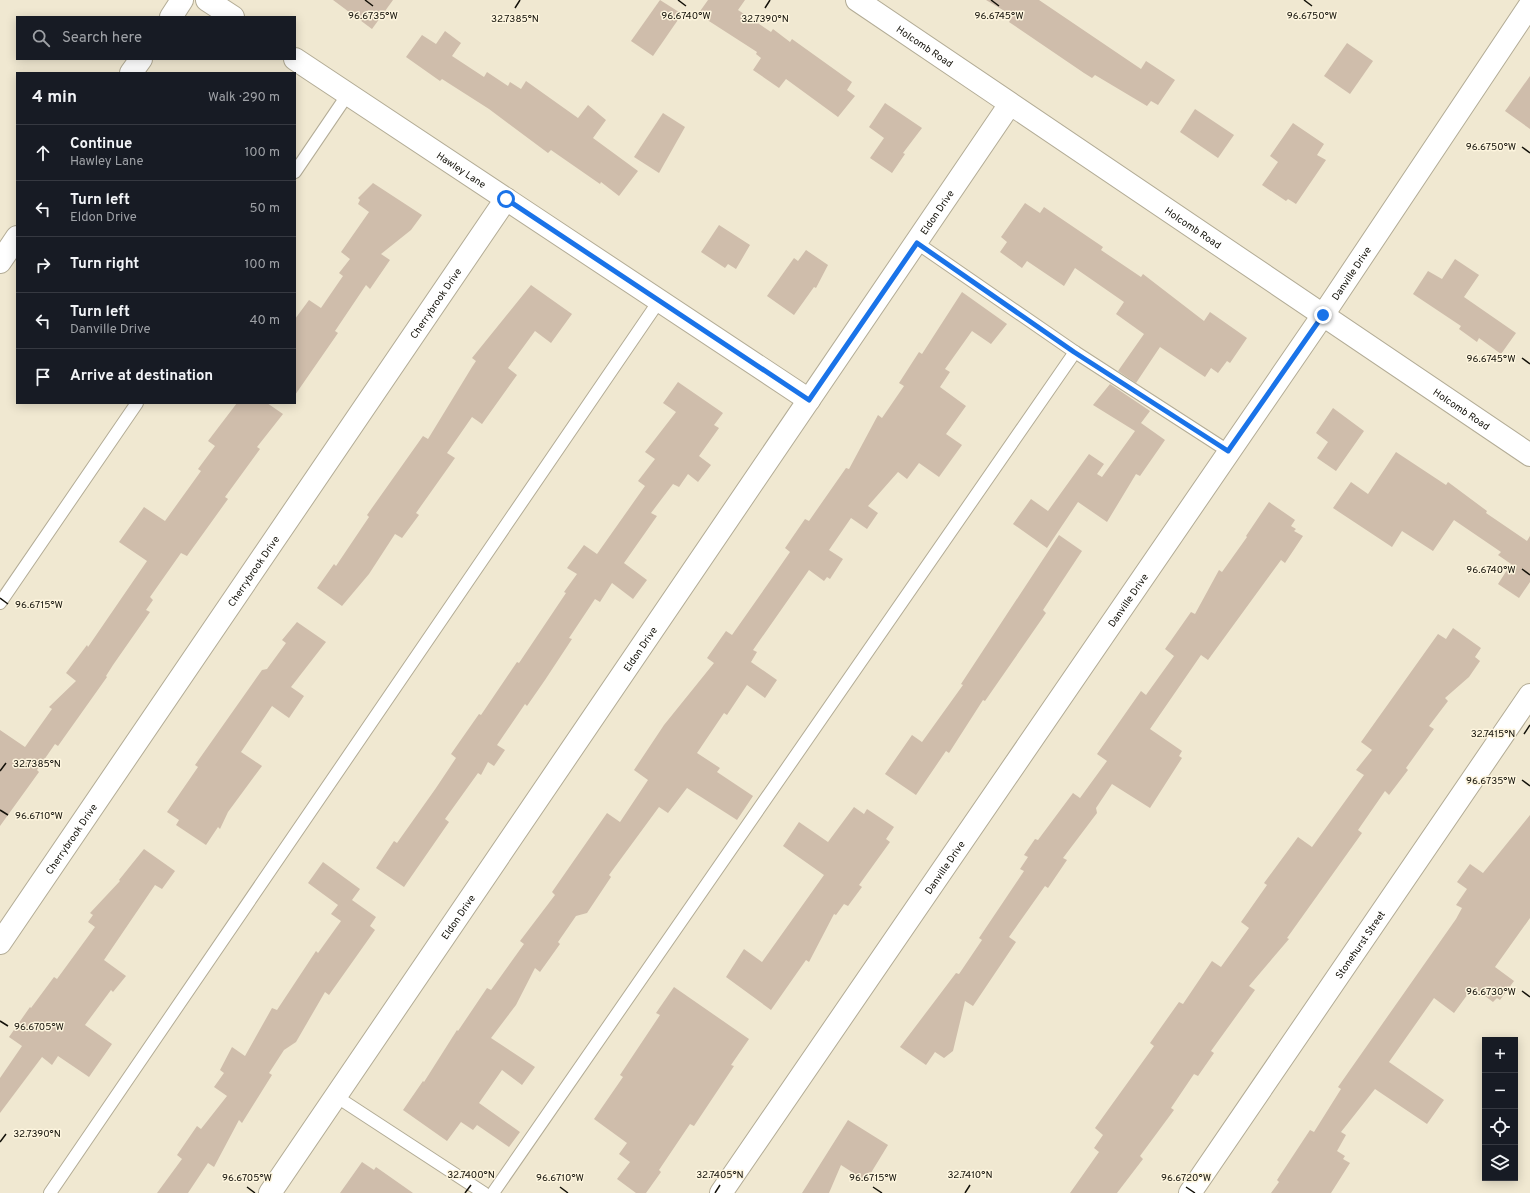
<!DOCTYPE html>
<meta charset="utf-8">
<style>
body{margin:0;font-family:Overpass,sans-serif;background:#20242c;color:#f1f3f6}
.controls{position:absolute;right:12px;bottom:12px;display:grid;overflow:hidden;border-radius:0px;box-shadow:0 2px 10px #0003}
.controls button{width:36px;height:36px;display:grid;place-items:center;padding:0;border:0;border-bottom:1px solid #363941;background:#171b24;color:#f1f3f6;font:20px sans-serif}
.stop{position:absolute;width:12px;height:12px;margin:-9px;border:3px solid #1a73e8;border-radius:50%;background:#fff}
.stop.end{background:#1a73e8;border-color:#fff;box-shadow:0 1px 4px #0008}
.list{margin:0;padding:0;list-style:none}
h2{display:flex;justify-content:space-between;align-items:center;height:52px;margin:0;padding:0 16px;font-size:17px}
h2 small{font-size:13px;font-weight:400;color:#9ea1a6}
.list li{display:grid;grid-template-columns:26px 1fr auto;gap:12px;align-items:center;box-sizing:border-box;height:56px;padding:0 16px;border-top:1px solid #363941}
.list b{display:block;font-size:15px;white-space:nowrap}
.list p{margin:0;font-size:13px;white-space:nowrap;color:#9ea1a6}
.list em{font-size:13px;font-style:normal;color:#9ea1a6}
.icon{flex:none;width:22px;height:22px;fill:none;stroke:currentColor;stroke-width:2;stroke-linecap:round;stroke-linejoin:round}
.map{position:relative;flex:none;width:1530px;height:1193px;overflow:hidden}
.search{position:absolute;background:#171b24;box-shadow:0 2px 10px #0003;left:16px;top:16px;width:280px;height:44px;display:flex;align-items:center;gap:10px;box-sizing:border-box;padding:0 14px;border-radius:0px;color:#9ea1a6;font-size:15px}
.panel{position:absolute;background:#171b24;box-shadow:0 2px 10px #0003;left:16px;top:72px;width:280px;height:332px;border-radius:0px}
.map>svg:first-child{display:block}
.building{fill:#cfbdab}
.lines{fill:none;stroke-linecap:round;stroke-linejoin:round}
.lane-casing{stroke:#b3ac96;stroke-width:14}
.street-casing{stroke:#b3ac96;stroke-width:24}
.secondary-casing{stroke:#b3ac96;stroke-width:24}
.lane{stroke:#fff;stroke-width:12}
.street{stroke:#fff;stroke-width:22}
.secondary{stroke:#fff;stroke-width:22}
.route{stroke:#1a73e8;stroke-width:5}
.ticks{fill:none;stroke:#131109;stroke-width:1.5}
.labels{text-anchor:middle;stroke-width:3;stroke-linejoin:round;paint-order:stroke}
.street-label{font-size:10px;fill:#131109;stroke:#fdf5de}
.ticks-label{font-size:10px;text-anchor:middle;fill:#131109;stroke:#fdf5de;stroke-width:3;stroke-linejoin:round;paint-order:stroke}
</style>
<div class="map">
<svg width="1530" height="1193" viewBox="0 0 1530 1193">
<rect width="100%" height="100%" fill="#f0e8d1"/>
<!-- building -->
<g class="building">
<polygon points="333,0 393,0 372,29"/>
<polygon points="660,0 682,14 653,56 631,41"/>
<polygon points="708,0 745,0 738,10 771,32 773,29 790,42 792,39 852,82 847,90 855,96 838,117 786,79 779,88 753,70 761,58 756,54 757,52 698,14"/>
<polygon points="986,0 1039,0 1141,69 1146,61 1175,80 1158,105 1151,101 1147,106 1095,75 1092,78 1084,73 1009,22 1013,16"/>
<polygon points="445,31 461,43 452,56 484,77 487,72 508,86 510,82 521,89 526,81 578,118 588,105 606,120 593,138 638,171 619,196 601,182 600,184 551,150 548,153 489,109 442,79 440,81 406,57 422,35 436,44"/>
<polygon points="1347,43 1373,61 1350,94 1324,76"/>
<polygon points="1530,76 1530,129 1505,111"/>
<polygon points="885,103 922,128 903,153 905,154 892,173 870,158 884,138 869,127"/>
<polygon points="1195,109 1234,135 1218,158 1180,132"/>
<polygon points="663,113 685,127 659,173 634,157"/>
<polygon points="1293,123 1324,144 1317,155 1326,160 1296,204 1288,199 1286,201 1262,185 1278,162 1270,156"/>
<polygon points="373,183 422,215 411,230 381,254 390,260 370,289 366,285 335,331 338,333 295,395 295,319 309,300 321,308 343,276 339,273 350,259 341,252 369,212 358,204 360,200 358,198"/>
<polygon points="1025,203 1040,213 1044,207 1103,247 1101,250 1141,277 1143,274 1204,321 1210,312 1247,338 1230,363 1227,361 1218,373 1211,368 1205,377 1160,347 1136,383 1118,371 1144,334 1116,314 1124,302 1075,268 1064,286 1027,261 1022,268 1000,252 1007,242 1001,237"/>
<polygon points="719,225 750,245 736,269 728,264 725,268 701,252"/>
<polygon points="806,250 828,265 816,288 814,287 794,315 767,296 794,258 798,261"/>
<polygon points="1455,259 1479,275 1464,297 1516,333 1501,354 1479,338 1477,342 1459,329 1461,326 1413,294 1428,271 1442,279"/>
<polygon points="531,285 572,314 551,343 535,331 508,368 517,375 482,424 472,417 447,453 455,458 416,513 419,515 402,538 395,534 369,574 342,606 317,588 334,564 336,566 369,517 367,515 423,436 428,439 472,367 476,361 472,358"/>
<polygon points="962,292 1007,324 991,344 972,331 945,369 950,372 940,387 966,406 946,434 962,445 939,477 919,463 907,479 898,472 868,506 878,513 867,529 851,518 829,550 843,559 830,579 827,577 824,581 809,570 753,650 757,652 751,662 777,680 765,698 747,685 727,715 724,713 697,753 720,768 717,772 753,796 737,820 687,788 668,813 659,807 609,875 611,877 587,913 576,916 558,942 560,944 540,972 535,968 516,1005 491,1038 535,1067 522,1085 502,1070 479,1103 520,1132 509,1147 477,1125 473,1130 461,1122 447,1141 403,1110 423,1081 424,1082 457,1030 458,1031 487,988 491,990 524,944 520,941 555,895 552,892 607,813 620,822 648,780 634,770 664,725 714,663 707,658 726,631 732,635 772,578 790,552 785,548 805,519 809,521 846,468 849,469 878,415 882,418 904,386 899,383 919,352 922,354"/>
<polygon points="678,382 723,413 714,425 719,428 699,456 711,465 698,482 688,474 679,487 673,484 651,513 657,516 624,563 647,580 633,599 612,583 600,602 595,599 569,638 572,639 545,680 527,706 525,704 497,745 505,750 494,766 488,762 481,775 478,773 445,819 449,822 404,887 376,868 394,841 397,843 436,788 456,758 451,754 479,714 481,715 517,662 519,663 566,593 564,592 577,574 567,568 584,545 597,554 645,486 638,481 655,459 645,452 676,412 663,403"/>
<polygon points="1110,384 1150,411 1141,423 1165,440 1140,476 1136,474 1107,522 1078,502 1047,548 1013,524 1031,499 1048,511 1089,454 1104,464 1097,474 1102,477 1135,431 1093,405"/>
<polygon points="237,403 267,403 283,414 257,447 260,449 225,497 228,499 187,556 181,553 150,597 153,600 146,610 150,612 113,665 106,676 107,677 58,746 55,744 37,770 39,772 0,826 0,730 25,747 52,709 49,707 76,681 66,673 87,645 88,647 147,561 119,542 144,507 165,521 201,471 198,469 215,446 208,441"/>
<polygon points="1333,408 1364,431 1336,471 1317,458 1328,442 1316,433"/>
<polygon points="1396,452 1446,485 1448,482 1487,511 1486,513 1527,541 1530,536 1530,582 1519,598 1498,584 1511,564 1498,555 1501,552 1454,520 1433,551 1402,531 1392,547 1333,508 1351,482 1368,494"/>
<polygon points="1269,502 1295,520 1291,526 1296,529 1294,531 1303,536 1285,563 1281,560 1208,660 1201,655 1150,729 1182,751 1179,756 1182,758 1150,808 1112,784 1096,808 1097,813 1063,858 1067,860 1048,888 1045,886 1009,937 1016,942 973,1006 965,1001 953,1051 944,1058 935,1052 926,1065 900,1047 956,973 959,974 982,940 979,938 1024,871 1020,869 1028,857 1024,855 1035,839 1038,840 1073,793 1080,798 1107,761 1097,754 1141,691 1146,695 1174,656 1165,649 1191,612 1195,614 1219,570 1222,572 1247,537 1246,536"/>
<polygon points="1059,535 1082,551 1043,610 1046,613 985,701 983,700 949,753 946,751 916,795 885,774 912,735 922,742 963,685 961,684"/>
<polygon points="297,622 326,642 291,687 304,696 289,718 272,706 241,752 262,766 228,812 220,829 218,827 206,845 176,825 179,820 167,812 198,767 195,765 262,670 267,669 286,643 282,640"/>
<polygon points="1453,628 1481,648 1475,657 1480,661 1469,677 1445,698 1448,701 1429,726 1434,729 1406,768 1408,770 1389,795 1385,791 1358,830 1362,833 1287,938 1289,939 1249,986 1255,990 1211,1051 1214,1053 1198,1076 1194,1074 1171,1108 1174,1110 1140,1156 1143,1159 1117,1193 1070,1193 1099,1152 1094,1148 1103,1135 1095,1128 1154,1046 1150,1043 1157,1033 1179,1002 1183,1004 1212,961 1221,967 1249,928 1241,922 1267,885 1264,883 1298,837 1312,847 1364,775 1356,770 1372,750 1361,742 1438,634 1446,639"/>
<polygon points="854,807 864,814 867,809 894,827 886,839 890,842 859,885 862,887 848,906 844,904 836,915 834,914 809,962 806,960 771,1010 726,977 744,949 762,962 824,875 783,846 799,822 828,842"/>
<polygon points="1530,815 1530,918 1495,967 1514,981 1500,1000 1497,998 1493,1002 1473,987 1454,1013 1434,998 1389,1062 1444,1100 1427,1124 1375,1089 1341,1132 1346,1135 1337,1151 1345,1156 1343,1159 1350,1163 1331,1193 1271,1193 1279,1182 1277,1180 1310,1130 1314,1132 1341,1089 1338,1087 1456,919 1462,908 1456,905 1467,889 1457,882 1470,864 1483,873"/>
<polygon points="144,849 175,871 162,889 155,885 104,960 126,976 113,992 111,990 85,1025 112,1044 89,1077 58,1056 52,1065 42,1057 0,1113 0,1078 22,1046 9,1037 30,1007 31,1008 54,977 57,979 95,927 88,922 93,915 90,913 120,881 119,880"/>
<polygon points="323,862 360,889 352,900 376,917 370,926 375,930 329,995 325,992 296,1042 284,1050 269,1073 272,1075 242,1123 239,1120 214,1167 208,1163 188,1193 157,1193 182,1159 177,1155 197,1126 201,1129 227,1096 214,1087 224,1073 220,1070 232,1047 245,1056 272,1008 277,1010 316,951 318,953 341,921 331,914 338,905 308,883"/>
<polygon points="674,987 749,1039 731,1065 734,1066 694,1126 690,1124 659,1170 661,1172 646,1193 636,1193 617,1179 630,1162 619,1154 627,1143 594,1119 623,1077 620,1075 660,1015 656,1013"/>
<polygon points="848,1120 888,1145 866,1181 841,1165 829,1193 802,1193"/>
<polygon points="362,1162 374,1170 376,1167 413,1193 340,1193"/>
</g>
<g class="lines">
<!-- lane casing -->
<g class="lane-casing">
<g id="lane">
<polyline points="295,172 348,94"/>
<polyline points="917,243 1075,352 1228,451"/>
<polyline points="0,603 137,403"/>
<polyline points="337,1097 484,1193"/>
<polyline points="50,1193 659,301"/>
<polyline points="493,1193 1075,352"/>
</g>
</g>
<!-- street casing -->
<g class="street-casing">
<g id="street">
<polyline points="207,0 233,17"/>
<polyline points="171,17 182,0"/>
<path id="s1" d="M295 59 809 400"/>
<polyline points="131,73 141,59"/>
<polyline points="0,262 17,237"/>
<path id="s2" d="M0 943 506 199"/>
<path id="s3" d="M270 1193 1010 104"/>
<path id="s4" d="M1190 1193 1530 695"/>
</g>
</g>
<!-- secondary casing -->
<g class="secondary-casing">
<g id="secondary">
<path id="s5" d="M857 0 1530 455"/>
<path id="s6" d="M721 1193 1323 315 1530 5"/>
</g>
</g>
<!-- lane -->
<use href="#lane" class="lane"/>
<!-- street -->
<use href="#street" class="street"/>
<!-- secondary -->
<use href="#secondary" class="secondary"/>
</g>
<g class="lines">
<!-- route -->
<polyline class="route" points="506,199 809,400 917,243 1074,352 1228,451 1323,315"/>
</g>
<!-- ticks -->
<path class="ticks" d="M365 0 373 6M678 0 686 6M991 0 999 6M1304 0 1312 6M515 8 520 0M765 8 770 0M1522 147 1530 153M1522 358 1530 364M1522 569 1530 575M0 598 8 604M1524 734 1530 725M0 771 6 763M1522 780 1530 786M0 810 8 815M1522 991 1530 997M0 1021 8 1026M0 1142 6 1134M247 1187 255 1193M560 1187 568 1193M873 1187 882 1193M1186 1187 1195 1193M465 1193 471 1185M715 1193 720 1185M965 1193 970 1185"/>
<g class="labels">
<!-- street labels -->
<g class="street-label">
<text dy="4" stroke="none"><textPath href="#s5" startOffset="82">Holcomb Road</textPath></text>
<text dy="4" stroke="none"><textPath href="#s1" startOffset="200">Hawley Lane</textPath></text>
<text dy="4" stroke="none"><textPath href="#s3" startOffset="1186">Eldon Drive</textPath></text>
<text dy="4" stroke="none"><textPath href="#s5" startOffset="406">Holcomb Road</textPath></text>
<text dy="4" stroke="none"><textPath href="#s6" startOffset="1115">Danville Drive</textPath></text>
<text dy="4" stroke="none"><textPath href="#s2" startOffset="774">Cherrybrook Drive</textPath></text>
<text dy="4" stroke="none"><textPath href="#s5" startOffset="730">Holcomb Road</textPath></text>
<text dy="4" stroke="none"><textPath href="#s2" startOffset="450">Cherrybrook Drive</textPath></text>
<text dy="4" stroke="none"><textPath href="#s6" startOffset="719">Danville Drive</textPath></text>
<text dy="4" stroke="none"><textPath href="#s3" startOffset="658">Eldon Drive</textPath></text>
<text dy="4" stroke="none"><textPath href="#s2" startOffset="126">Cherrybrook Drive</textPath></text>
<text dy="4" stroke="none"><textPath href="#s6" startOffset="395">Danville Drive</textPath></text>
<text dy="4" stroke="none"><textPath href="#s3" startOffset="334">Eldon Drive</textPath></text>
<text dy="4" stroke="none"><textPath href="#s4" startOffset="301">Stonehurst Street</textPath></text>
</g>
</g>
<g class="ticks-label">
<text x="373" y="19">96.6735°W</text>
<text x="686" y="19">96.6740°W</text>
<text x="999" y="19">96.6745°W</text>
<text x="1312" y="19">96.6750°W</text>
<text x="515" y="22">32.7385°N</text>
<text x="765" y="22">32.7390°N</text>
<text x="1491" y="150">96.6750°W</text>
<text x="1491" y="362">96.6745°W</text>
<text x="1491" y="573">96.6740°W</text>
<text x="39" y="608">96.6715°W</text>
<text x="1493" y="737">32.7415°N</text>
<text x="37" y="767">32.7385°N</text>
<text x="1491" y="784">96.6735°W</text>
<text x="39" y="819">96.6710°W</text>
<text x="1491" y="995">96.6730°W</text>
<text x="39" y="1030">96.6705°W</text>
<text x="37" y="1137">32.7390°N</text>
<text x="471" y="1178">32.7400°N</text>
<text x="720" y="1178">32.7405°N</text>
<text x="970" y="1178">32.7410°N</text>
<text x="247" y="1181">96.6705°W</text>
<text x="560" y="1181">96.6710°W</text>
<text x="873" y="1181">96.6715°W</text>
<text x="1186" y="1181">96.6720°W</text>
</g>
</svg>
<div class="controls">
<button>+</button>
<button>−</button>
<button><svg class="icon" aria-label="locate" viewBox="0 0 24 24"><circle cx="12" cy="12" r="6"/><path d="M12 2v4M12 18v4M2 12h4M18 12h4"/></svg></button>
<button><svg class="icon" aria-label="layers" viewBox="0 0 24 24"><path d="M12 4l9 5-9 5-9-5zM3 14l9 5 9-5"/></svg></button>
</div>
<div class="stop" style="left:506px;top:199px"></div>
<div class="stop end" style="left:1323px;top:315px"></div>
<div class="search"><svg class="icon" aria-label="search" viewBox="0 0 24 24"><circle cx="10" cy="10" r="6"/><path d="M15 15l6 6"/></svg>Search here</div>
<section class="panel">
<h2>4 min<small>Walk · 290 m</small></h2>
<ul class="list">
<li><svg class="icon" aria-label="ahead" viewBox="0 0 24 24"><path d="M12 20V5M6 11l6-6 6 6"/></svg><div><b>Continue</b><p>Hawley Lane</p></div><em>100 m</em></li>
<li><svg class="icon" aria-label="left" viewBox="0 0 24 24"><path d="M17 20v-9H6M10 6l-5 5 5 5"/></svg><div><b>Turn left</b><p>Eldon Drive</p></div><em>50 m</em></li>
<li><svg class="icon" aria-label="right" viewBox="0 0 24 24"><path d="M7 20v-9h11M14 6l5 5-5 5"/></svg><div><b>Turn right</b></div><em>100 m</em></li>
<li><svg class="icon" aria-label="left" viewBox="0 0 24 24"><path d="M17 20v-9H6M10 6l-5 5 5 5"/></svg><div><b>Turn left</b><p>Danville Drive</p></div><em>40 m</em></li>
<li><svg class="icon" aria-label="arrive" viewBox="0 0 24 24"><path d="M6 21V4h12l-3 4 3 4H6"/></svg><div><b>Arrive at destination</b></div></li>
</ul>
</section>
</div>
